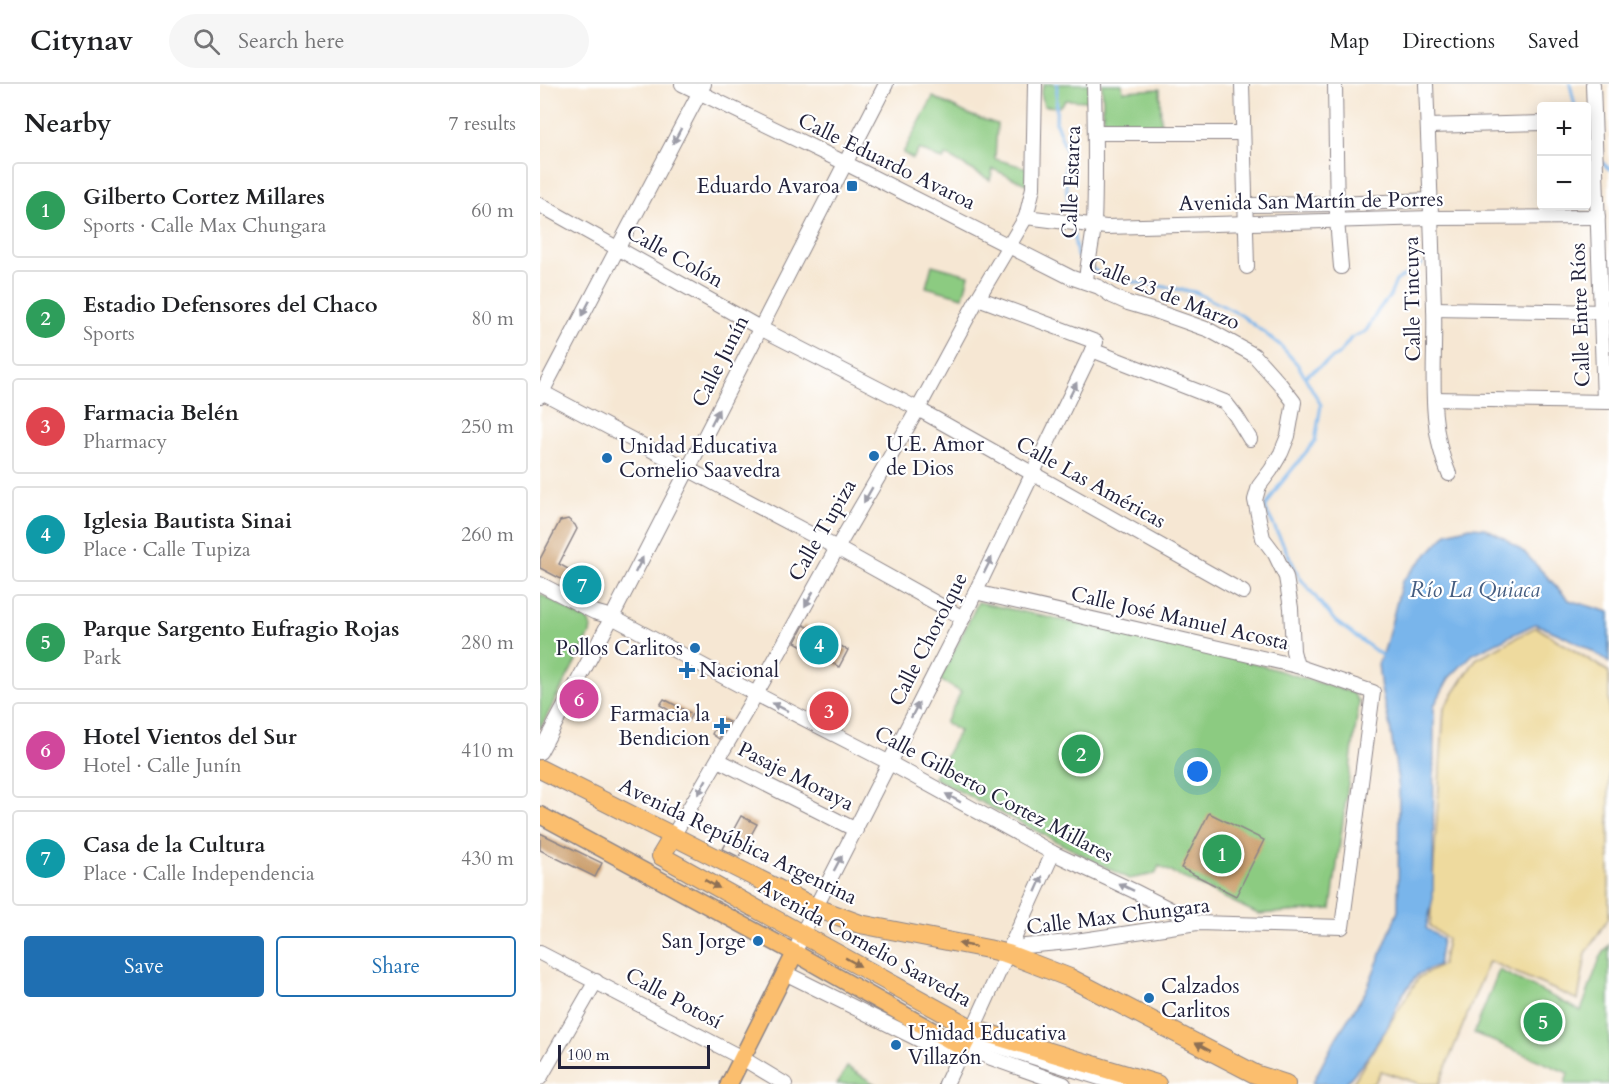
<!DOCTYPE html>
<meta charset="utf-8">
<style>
body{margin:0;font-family:Cardo,serif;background:#f6f6f6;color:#202124}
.controls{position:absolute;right:18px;top:18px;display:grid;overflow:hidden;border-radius:6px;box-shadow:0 3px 15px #0003}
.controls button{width:54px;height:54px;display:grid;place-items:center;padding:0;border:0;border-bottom:2px solid #e0e0e0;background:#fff;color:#202124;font:30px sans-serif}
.scale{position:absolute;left:18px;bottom:15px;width:152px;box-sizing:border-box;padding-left:6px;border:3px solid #22223b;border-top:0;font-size:16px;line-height:21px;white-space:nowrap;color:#22223b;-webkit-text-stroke:4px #fff;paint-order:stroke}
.you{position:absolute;left:658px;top:688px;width:21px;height:21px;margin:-15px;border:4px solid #fff;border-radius:50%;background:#1a73e8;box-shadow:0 0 0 9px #1a73e833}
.badge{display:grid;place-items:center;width:39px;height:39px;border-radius:50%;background:#1f6fb2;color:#fff;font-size:20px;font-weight:700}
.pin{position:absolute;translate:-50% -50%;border:3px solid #fff;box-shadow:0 2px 6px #0006}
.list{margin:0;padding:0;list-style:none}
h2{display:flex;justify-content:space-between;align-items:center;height:78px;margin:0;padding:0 24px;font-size:26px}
h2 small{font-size:20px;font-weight:400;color:#757577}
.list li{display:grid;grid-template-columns:39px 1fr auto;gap:18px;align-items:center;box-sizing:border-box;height:96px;margin:0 12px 12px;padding:0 12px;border:2px solid #e0e0e0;border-radius:6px}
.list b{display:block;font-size:22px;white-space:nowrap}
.list p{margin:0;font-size:20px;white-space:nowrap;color:#757577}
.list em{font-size:20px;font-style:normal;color:#757577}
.actions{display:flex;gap:12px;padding:18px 24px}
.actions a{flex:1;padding:14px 0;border:2px solid #1f6fb2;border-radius:6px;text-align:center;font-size:21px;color:#1f6fb2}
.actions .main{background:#1f6fb2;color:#fff}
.icon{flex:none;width:33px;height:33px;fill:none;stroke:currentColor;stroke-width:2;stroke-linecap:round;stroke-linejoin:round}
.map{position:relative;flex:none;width:1069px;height:1000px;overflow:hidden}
header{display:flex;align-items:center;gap:36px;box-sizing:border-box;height:84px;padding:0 30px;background:#fff;border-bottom:2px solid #e0e0e0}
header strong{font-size:28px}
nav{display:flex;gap:33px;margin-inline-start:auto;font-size:21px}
.search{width:420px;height:54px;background:#f6f6f6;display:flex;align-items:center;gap:15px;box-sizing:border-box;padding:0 21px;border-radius:33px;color:#757577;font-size:22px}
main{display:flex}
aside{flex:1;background:#fff}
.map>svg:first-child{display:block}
.green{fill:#8ccb81;stroke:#57765e;stroke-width:1.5}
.sand{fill:#eeda9e;stroke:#887e6c;stroke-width:1.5}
.water{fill:#79b5eb;stroke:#4e6c93;stroke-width:1.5}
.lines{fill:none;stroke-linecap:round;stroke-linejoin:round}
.stream{stroke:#79b5eb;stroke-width:3}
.building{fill:#cb9e6c}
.minor-casing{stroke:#8c8487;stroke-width:16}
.major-casing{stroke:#8c8487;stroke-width:19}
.highway-casing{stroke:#8c8487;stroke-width:20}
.minor{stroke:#fff;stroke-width:14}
.major{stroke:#fbbe6e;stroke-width:16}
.highway{stroke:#fbbe6e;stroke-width:18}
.oneway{fill:#9c9ca7}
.oneway2{fill:#8e7054}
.poi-dot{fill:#1f6fb2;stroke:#fff;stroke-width:2}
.labels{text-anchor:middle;stroke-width:4.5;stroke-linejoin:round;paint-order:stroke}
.street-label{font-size:21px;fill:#22223b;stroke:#fff}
.poi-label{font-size:21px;fill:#22223b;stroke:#fff;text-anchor:start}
.water-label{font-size:22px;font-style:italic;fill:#455d81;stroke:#fff}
</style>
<header>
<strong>Citynav</strong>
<div class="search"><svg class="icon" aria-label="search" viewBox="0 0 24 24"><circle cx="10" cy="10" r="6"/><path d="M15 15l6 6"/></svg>Search here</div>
<nav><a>Map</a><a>Directions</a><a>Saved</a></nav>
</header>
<main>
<aside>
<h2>Nearby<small>7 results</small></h2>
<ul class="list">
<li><span class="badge" style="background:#2e9e5b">1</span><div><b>Gilberto Cortez Millares</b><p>Sports · Calle Max Chungara</p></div><em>60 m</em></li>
<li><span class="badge" style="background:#2e9e5b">2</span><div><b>Estadio Defensores del Chaco</b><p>Sports</p></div><em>80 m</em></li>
<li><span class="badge" style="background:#e0444e">3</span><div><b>Farmacia Belén</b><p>Pharmacy</p></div><em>250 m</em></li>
<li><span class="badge" style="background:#0f9aa8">4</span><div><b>Iglesia Bautista Sinai</b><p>Place · Calle Tupiza</p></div><em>260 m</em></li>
<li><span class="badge" style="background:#2e9e5b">5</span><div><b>Parque Sargento Eufragio Rojas</b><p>Park</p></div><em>280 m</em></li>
<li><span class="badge" style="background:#d1479c">6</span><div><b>Hotel Vientos del Sur</b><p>Hotel · Calle Junín</p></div><em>410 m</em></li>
<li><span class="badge" style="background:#0f9aa8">7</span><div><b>Casa de la Cultura</b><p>Place · Calle Independencia</p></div><em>430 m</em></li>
</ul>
<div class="actions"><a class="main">Save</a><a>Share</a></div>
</aside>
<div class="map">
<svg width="1069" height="1000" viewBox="0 0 1069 1000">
<rect width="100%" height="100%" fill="#fff"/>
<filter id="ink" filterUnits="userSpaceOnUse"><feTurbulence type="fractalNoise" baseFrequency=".0167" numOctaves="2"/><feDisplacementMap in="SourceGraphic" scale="12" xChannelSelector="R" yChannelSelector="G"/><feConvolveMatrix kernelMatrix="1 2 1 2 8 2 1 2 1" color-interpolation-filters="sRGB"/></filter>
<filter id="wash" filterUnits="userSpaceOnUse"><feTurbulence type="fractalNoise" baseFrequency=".008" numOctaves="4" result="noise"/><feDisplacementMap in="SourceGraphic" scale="24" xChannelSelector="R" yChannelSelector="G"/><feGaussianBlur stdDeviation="1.35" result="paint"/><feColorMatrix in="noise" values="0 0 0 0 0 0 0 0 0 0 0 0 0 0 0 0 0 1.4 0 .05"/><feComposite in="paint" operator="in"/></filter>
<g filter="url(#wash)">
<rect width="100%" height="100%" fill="#f6e7d3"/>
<!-- green -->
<g class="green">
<polygon points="504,0 549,0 549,17 526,16 519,23 504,22 501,9"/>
<polygon points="562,0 582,0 583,7 620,5 621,43 569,46 564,41"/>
<polygon points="393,13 430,31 457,40 455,75 487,84 486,100 453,85 450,96 406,71 403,76 379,65 373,75 363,69"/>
<polygon points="392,181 429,191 423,213 386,203"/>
<polygon points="0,510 48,536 51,543 50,550 0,645"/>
<polygon points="438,518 707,577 813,609 819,618 791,825 718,830 619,782 615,790 589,795 394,694 419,647 405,639 421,608 400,596"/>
<polygon points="1069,861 1069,1000 1025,1000 1028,989 934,949 959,886 1041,927 1060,874"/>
<polygon points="307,983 335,1000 297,1000"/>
</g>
<!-- sand -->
<polygon class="sand" points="996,543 1069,588 1069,833 1046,869 1038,916 949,877 899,1000 880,1000 841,987 834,1000 812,1000 879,893 902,881 907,855 890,842 904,624 936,575"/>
<!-- water -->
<path class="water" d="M930 443 945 444 964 454 985 469 1029 516 1069 528V579C1046 561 1022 551 995 540L933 570 909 594 894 622 893 814 886 844 902 855 898 881 878 890 862 911 846 946 823 979 805 1000H772L796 954 826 907 858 827 859 704 850 643 841 605 838 580 845 564 862 497 907 449Z"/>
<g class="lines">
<!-- stream -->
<g class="stream">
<polyline points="517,0 516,39 526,66 525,89 529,130"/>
<polyline points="1030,0 1035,22"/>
<polyline points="1061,77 1069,85"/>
<polyline points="533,147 537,172 542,176"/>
<polyline points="552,184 558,189 571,194 655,208 701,231 740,261 758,281 781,321 775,357 738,403 725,424 760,494 795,537 844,573"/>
<polyline points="765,292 799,270 811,254 826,247 839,225 850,212 856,197 882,180"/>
</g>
</g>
<g id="blocks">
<!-- building -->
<g class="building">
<polygon points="28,435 35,441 37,445 19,480 60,503 54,515 24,499 25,497 0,484 0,475 20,437"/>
<polygon points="264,541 308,566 299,583 255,558"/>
<polygon points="124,615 152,630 148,637 120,621"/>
<polygon points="180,634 189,638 179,655 172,650"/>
<polygon points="669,729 724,756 696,812 641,784"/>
<polygon points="201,732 217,740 199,773 183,765"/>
<polygon points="0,749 62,779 55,793 0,766"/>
</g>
</g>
</g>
<g filter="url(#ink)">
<use href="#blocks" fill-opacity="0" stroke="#8c8487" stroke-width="1.5"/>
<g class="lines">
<!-- minor casing -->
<g class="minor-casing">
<g id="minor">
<polyline points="142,0 305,79 530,193 559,203 572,212 588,219 615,227 669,246 714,271 740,300 754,318 748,352 741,369 731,386 719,402 715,416 723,454 735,470 746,493 751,524 753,567 757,582"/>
<polyline points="702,0 707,183"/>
<polyline points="795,0 797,136 801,183"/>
<path d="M886 0C889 74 892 149 894 223 896 279 886 338 909 390"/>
<polyline points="1053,0 1064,317"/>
<polyline points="888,42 1002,39"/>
<polyline points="555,49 703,49"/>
<polyline points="0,121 220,244 378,325 703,508"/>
<polyline points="706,121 796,120 891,116"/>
<polyline points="486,133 566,143 891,134 1058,133"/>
<path d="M546 198C547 178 553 159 554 139 556 93 555 46 554 0"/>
<polyline points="894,225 1069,228"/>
<polyline points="552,266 685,318 696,332 710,355"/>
<polyline points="0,307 297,464 423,534"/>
<polyline points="0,312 164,0"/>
<polyline points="894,315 1069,318"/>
<polyline points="0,500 54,528 72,533 216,610 348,678 513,769 594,807 657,839"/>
<polyline points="435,508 757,582 833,608 802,843 657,839 529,858 485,862 468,870"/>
<polyline points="0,668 72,533 346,0"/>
<polyline points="178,676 316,746"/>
<polyline points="133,752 216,610 297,464 378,325 438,214 486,133 493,104 495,0"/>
<polyline points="0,869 202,974 245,1000"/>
<polyline points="255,869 262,850 423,534 556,258 438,214"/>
<polyline points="245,889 418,975"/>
<polyline points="433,945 513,769"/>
<polyline points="429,953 579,1000"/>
<polyline points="0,994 56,897"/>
<polyline points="406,1000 423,964 524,1000"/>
</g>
</g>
<!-- major casing -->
<g class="major-casing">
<g id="major">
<polyline points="0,731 255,869 423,964 433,945"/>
<polyline points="189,1000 255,869"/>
</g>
</g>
<!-- highway casing -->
<g class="highway-casing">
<g id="highway">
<polyline points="0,685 274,823 320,840 448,865 468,870 530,894 715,990 746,1000"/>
<polyline points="133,752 121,772 433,945 617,1000"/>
</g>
</g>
<!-- minor -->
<use href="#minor" class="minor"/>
<!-- major -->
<use href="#major" class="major"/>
<!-- highway -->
<use href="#highway" class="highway"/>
</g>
<!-- one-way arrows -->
<defs><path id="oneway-solid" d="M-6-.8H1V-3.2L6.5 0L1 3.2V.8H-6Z" transform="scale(1.5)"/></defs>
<g class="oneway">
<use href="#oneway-solid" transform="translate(137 52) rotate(118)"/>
<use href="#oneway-solid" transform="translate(46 224) rotate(117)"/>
<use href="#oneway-solid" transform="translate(533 306) rotate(-64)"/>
<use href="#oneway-solid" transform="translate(175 333) rotate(-63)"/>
<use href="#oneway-solid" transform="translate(328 411) rotate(120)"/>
<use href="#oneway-solid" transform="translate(99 481) rotate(-63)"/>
<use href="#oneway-solid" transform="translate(448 481) rotate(-64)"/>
<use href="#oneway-solid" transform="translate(269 515) rotate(119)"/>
<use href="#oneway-solid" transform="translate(240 623) rotate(-153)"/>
<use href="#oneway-solid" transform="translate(375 626) rotate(-63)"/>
<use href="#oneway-solid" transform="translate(162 703) rotate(120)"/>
<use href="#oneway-solid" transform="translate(413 714) rotate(-151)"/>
<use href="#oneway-solid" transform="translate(298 779) rotate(-62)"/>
<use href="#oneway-solid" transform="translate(499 800) rotate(-66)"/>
<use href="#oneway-solid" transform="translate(586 803) rotate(-154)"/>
</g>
<g class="oneway2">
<use href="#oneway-solid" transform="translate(172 800) rotate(29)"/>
<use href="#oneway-solid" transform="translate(427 861) rotate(-169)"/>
<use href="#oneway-solid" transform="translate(313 878) rotate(29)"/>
<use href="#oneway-solid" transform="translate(663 963) rotate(-152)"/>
</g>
</g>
<!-- markers -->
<g class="poi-dot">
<rect x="306" y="96" width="12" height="12" rx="3"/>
<circle cx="334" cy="372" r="6"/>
<circle cx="67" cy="374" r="6"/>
<circle cx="155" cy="564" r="6"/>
<path d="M144 577h6v6h6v6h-6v6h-6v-6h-6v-6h6z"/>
<path d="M179 633h6v6h6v6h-6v6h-6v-6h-6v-6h6z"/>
<circle cx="218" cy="857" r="6"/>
<circle cx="609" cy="914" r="6"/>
<circle cx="356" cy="961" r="6"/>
</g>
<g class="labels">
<!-- street labels -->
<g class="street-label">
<text transform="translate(347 77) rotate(26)" y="7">Calle Eduardo Avaroa</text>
<text transform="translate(531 98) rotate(-88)" y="7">Calle Estarca</text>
<text transform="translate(771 117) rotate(-1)" y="7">Avenida San Martín de Porres</text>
<text transform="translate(135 172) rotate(29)" y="7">Calle Colón</text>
<text transform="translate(624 209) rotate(22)" y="7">Calle 23 de Marzo</text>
<text transform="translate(872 215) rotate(-91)" y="7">Calle Tincuya</text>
<text transform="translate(1040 231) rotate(-92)" y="7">Calle Entre Ríos</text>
<text transform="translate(180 277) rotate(-63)" y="7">Calle Junín</text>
<text transform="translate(551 398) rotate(29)" y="7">Calle Las Américas</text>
<text transform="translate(282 446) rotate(-60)" y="7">Calle Tupiza</text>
<text transform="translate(640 534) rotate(13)" y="7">Calle José Manuel Acosta</text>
<text transform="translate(388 555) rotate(-63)" y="7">Calle Chorolque</text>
<text transform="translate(256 692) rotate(27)" y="7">Pasaje Moraya</text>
<text transform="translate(454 710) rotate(28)" y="7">Calle Gilberto Cortez Millares</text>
<text transform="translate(198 757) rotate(26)" y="7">Avenida República Argentina</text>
<text transform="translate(578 832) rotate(-7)" y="7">Calle Max Chungara</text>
<text transform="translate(325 859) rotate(29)" y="7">Avenida Cornelio Saavedra</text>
<text transform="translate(134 914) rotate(28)" y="7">Calle Potosí</text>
</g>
<!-- poi labels -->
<g class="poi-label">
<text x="300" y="109" text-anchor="end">Eduardo Avaroa</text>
<text x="346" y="367">U.E. Amor<tspan x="346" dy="24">de Dios</tspan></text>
<text x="79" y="369">Unidad Educativa<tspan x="79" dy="24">Cornelio Saavedra</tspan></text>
<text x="143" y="571" text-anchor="end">Pollos Carlitos</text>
<text x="159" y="593">Nacional</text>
<text x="170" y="637" text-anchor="end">Farmacia la<tspan x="170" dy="24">Bendicion</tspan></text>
<text x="206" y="864" text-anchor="end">San Jorge</text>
<text x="621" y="909">Calzados<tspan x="621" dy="24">Carlitos</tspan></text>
<text x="368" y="956">Unidad Educativa<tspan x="368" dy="24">Villazón</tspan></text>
</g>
<!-- water labels -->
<g class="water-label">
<text x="935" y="513">Río La Quiaca</text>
</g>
</g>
</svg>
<div class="controls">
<button>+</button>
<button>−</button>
</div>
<div class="scale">100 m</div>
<div class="you"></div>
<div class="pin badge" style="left:682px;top:770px;background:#2e9e5b">1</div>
<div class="pin badge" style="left:541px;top:670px;background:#2e9e5b">2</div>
<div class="pin badge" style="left:289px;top:627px;background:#e0444e">3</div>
<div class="pin badge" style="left:279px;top:561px;background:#0f9aa8">4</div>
<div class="pin badge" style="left:1003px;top:938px;background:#2e9e5b">5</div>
<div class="pin badge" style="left:39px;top:615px;background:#d1479c">6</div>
<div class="pin badge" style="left:42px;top:501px;background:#0f9aa8">7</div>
</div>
</main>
